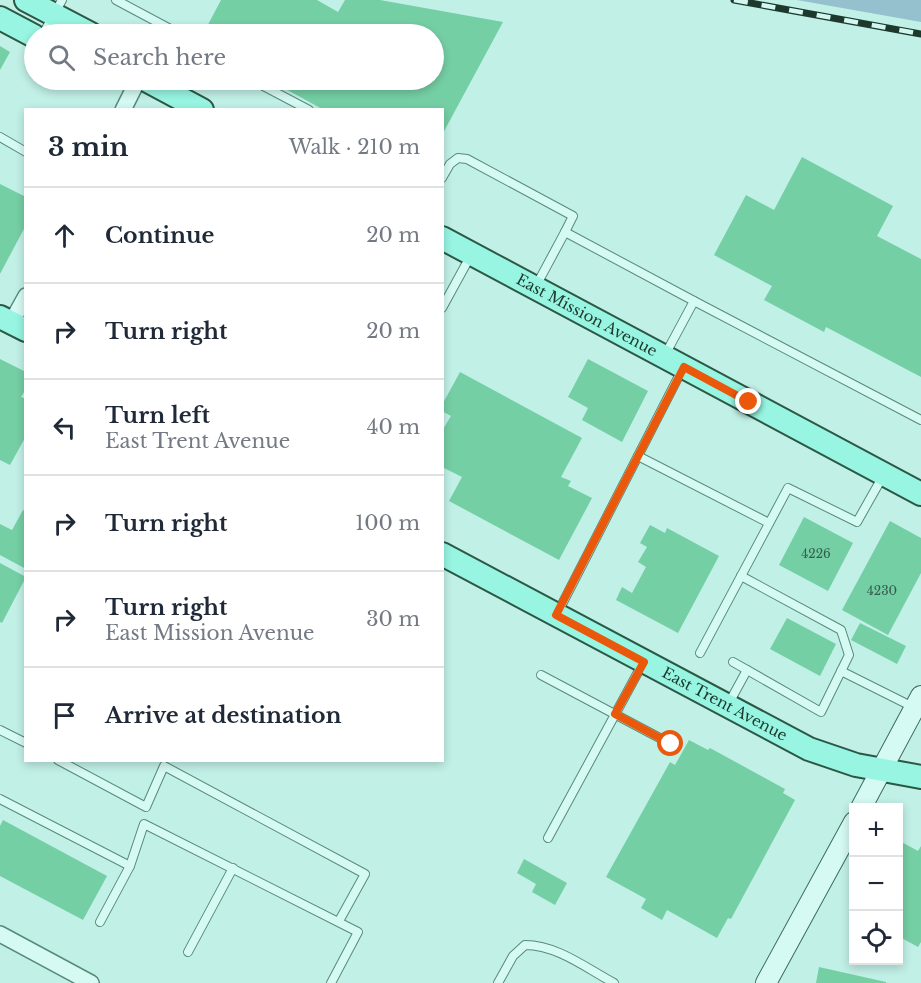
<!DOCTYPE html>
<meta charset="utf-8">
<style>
body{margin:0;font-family:"Libre Baskerville",serif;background:#f2f2f3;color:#1f2937}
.controls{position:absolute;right:18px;bottom:18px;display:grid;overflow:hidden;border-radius:0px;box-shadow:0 3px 9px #0003}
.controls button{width:54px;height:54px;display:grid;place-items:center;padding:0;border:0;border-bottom:2px solid #e0e1e3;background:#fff;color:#1f2937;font:30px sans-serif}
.stop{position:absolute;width:18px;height:18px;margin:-14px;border:4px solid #ea580c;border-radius:50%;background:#fff}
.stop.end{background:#ea580c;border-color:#fff;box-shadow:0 2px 6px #0008}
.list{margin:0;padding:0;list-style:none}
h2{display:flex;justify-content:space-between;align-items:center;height:78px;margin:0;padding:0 24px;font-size:26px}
h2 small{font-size:20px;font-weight:400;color:#747a83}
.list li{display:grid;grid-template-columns:39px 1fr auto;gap:18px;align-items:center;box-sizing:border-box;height:96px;padding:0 24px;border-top:2px solid #e0e1e3}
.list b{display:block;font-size:22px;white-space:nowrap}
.list p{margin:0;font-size:20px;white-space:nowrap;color:#747a83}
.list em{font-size:20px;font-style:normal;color:#747a83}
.icon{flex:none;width:33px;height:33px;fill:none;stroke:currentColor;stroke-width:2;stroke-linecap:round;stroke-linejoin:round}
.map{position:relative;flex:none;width:921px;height:983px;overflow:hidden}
.search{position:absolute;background:#fff;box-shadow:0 3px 9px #0003;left:24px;top:24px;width:420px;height:66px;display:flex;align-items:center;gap:15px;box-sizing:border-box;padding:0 21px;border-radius:33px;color:#747a83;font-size:22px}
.panel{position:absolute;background:#fff;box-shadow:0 3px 9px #0003;left:24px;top:108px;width:420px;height:654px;border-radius:0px}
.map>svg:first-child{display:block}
.green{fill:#95c1ce}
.building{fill:#75cfa5}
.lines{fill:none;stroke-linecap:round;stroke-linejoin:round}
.lane-casing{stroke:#588a78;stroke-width:10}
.street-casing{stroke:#588a78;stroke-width:18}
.secondary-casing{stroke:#3b6c59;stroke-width:22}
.primary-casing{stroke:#2c5745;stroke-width:26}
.lane{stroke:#d5faf3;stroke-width:8}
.street{stroke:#d5faf3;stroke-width:15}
.secondary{stroke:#d5faf3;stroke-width:20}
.primary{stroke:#97f5e2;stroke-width:22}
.rail-casing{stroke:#1d392e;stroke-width:7}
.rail{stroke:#d1f7f0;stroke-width:4.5;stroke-dasharray:14;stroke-linecap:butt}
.route{stroke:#ea580c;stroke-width:8}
.labels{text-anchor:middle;stroke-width:5;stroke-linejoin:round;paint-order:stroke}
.number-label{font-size:12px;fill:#335e4c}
.street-label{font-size:15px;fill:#1d392e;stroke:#d1f7f0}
</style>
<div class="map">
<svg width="921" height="983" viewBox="0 0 921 983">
<rect width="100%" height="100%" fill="#c1f0e7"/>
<!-- green -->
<polygon class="green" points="797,0 921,0 921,22"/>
<!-- building -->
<g class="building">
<polygon points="221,0 317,0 338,12 345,0 380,0 503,22 442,135 442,110 324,110 269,80 434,80 434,34 203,34"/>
<polygon points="0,46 10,52 0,70"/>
<polygon points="802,157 893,206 877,236 921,259 921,377 826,327 824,332 764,300 772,286 714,255 746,195 774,210"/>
<polygon points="0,184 26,197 26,225 0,274"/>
<polygon points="0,359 26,372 26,389 21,397 26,399 26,436 10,465 0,460"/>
<polygon points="588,359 648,391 622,442 582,420 588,408 568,397"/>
<polygon points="460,372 582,438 561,477 571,481 568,486 592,498 559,560 449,501 462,477 442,467 442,431 451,416 442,411 442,405"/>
<polygon points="23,510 26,512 26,569 0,555 0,524 12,530"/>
<polygon points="804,517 853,543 828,591 779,565"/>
<polygon points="890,521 921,538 921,573 888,635 842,610"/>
<polygon points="650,525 665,533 667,528 719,556 678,633 616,600 622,587 632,593 646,567 638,562 647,547 640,543"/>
<polygon points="0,563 26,577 2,623 0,622"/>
<polygon points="787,618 836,644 820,676 770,649"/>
<polygon points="860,623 906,646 897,664 851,640"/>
<polygon points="689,740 708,750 710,748 785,789 783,793 795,800 731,919 728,918 717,938 667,910 662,920 641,908 646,899 606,877 670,762 675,765"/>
<polygon points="3,820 107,876 83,920 0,876 0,826"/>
<polygon points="898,840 918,851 921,846 921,942 918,947 898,936"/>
<polygon points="524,859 567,883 555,905 532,892 536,884 517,873"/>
<polygon points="819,967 886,982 886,983 816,983"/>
</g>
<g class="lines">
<!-- lane casing -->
<g class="lane-casing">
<g id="lane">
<polyline points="116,0 174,31 176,34"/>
<polyline points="43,34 62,0"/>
<polyline points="252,80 309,110"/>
<polyline points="0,137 26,152"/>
<polyline points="442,178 450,164 458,158 467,159 573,216 565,232"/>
<polyline points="536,286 565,232 694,301"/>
<polyline points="442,308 471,255"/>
<polyline points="665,355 694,301 921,420"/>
<polyline points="638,456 769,523"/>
<polyline points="557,614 683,368"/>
<polyline points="700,653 788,488 857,522 883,476"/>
<polyline points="733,662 821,712 849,655 841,630 741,576"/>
<polyline points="841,671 915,708"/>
<polyline points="541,675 671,744"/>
<polyline points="729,703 747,670"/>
<polyline points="0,730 26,743"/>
<polyline points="58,760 146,807 164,766 365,874 339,921"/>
<polyline points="0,799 130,866 100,922"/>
<polyline points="548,838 643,663"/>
<polyline points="130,866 144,824 358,932 331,983"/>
<polyline points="188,952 233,868"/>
<path d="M498 983 513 956 525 945C557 945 586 968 614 983"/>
</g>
</g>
<!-- street casing -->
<g class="street-casing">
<g id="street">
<polyline points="123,110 138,80"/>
<polyline points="11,323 26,296"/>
<polyline points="0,934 91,983"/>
</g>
</g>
<!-- secondary casing -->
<g class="secondary-casing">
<g id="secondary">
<polyline points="861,808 921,696"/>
<polyline points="766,983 854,822"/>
</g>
</g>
<!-- primary casing -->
<g class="primary-casing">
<g id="primary">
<polyline points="26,0 91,34"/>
<polyline points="0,18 34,36"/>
<polyline points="146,80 202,110"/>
<path id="s1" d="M442 238 921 494"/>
<polyline points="0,317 26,330"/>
<path id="s2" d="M442 554 809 749 856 765 921 777"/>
</g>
</g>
<!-- lane -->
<use href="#lane" class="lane"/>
<!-- street -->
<use href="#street" class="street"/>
<!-- secondary -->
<use href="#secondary" class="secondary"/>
<!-- primary -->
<use href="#primary" class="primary"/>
<!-- rail casing -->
<g class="rail-casing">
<polyline id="rail" points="734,0 921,34"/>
</g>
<!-- rail -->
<use href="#rail" class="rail"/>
</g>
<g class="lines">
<!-- route -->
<polyline class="route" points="671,744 615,714 644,662 556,615 684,367 749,402"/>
</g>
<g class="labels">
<!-- number labels -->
<g class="number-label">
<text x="816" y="558">4226</text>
<text x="882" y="595">4230</text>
</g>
<!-- street labels -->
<g class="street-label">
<text dy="5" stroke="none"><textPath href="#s1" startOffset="164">East Mission Avenue</textPath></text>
<text dy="5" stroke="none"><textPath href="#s2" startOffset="320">East Trent Avenue</textPath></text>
</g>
</g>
</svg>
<div class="controls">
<button>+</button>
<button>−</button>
<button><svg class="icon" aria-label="locate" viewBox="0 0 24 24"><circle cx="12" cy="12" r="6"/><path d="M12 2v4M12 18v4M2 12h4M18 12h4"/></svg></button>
</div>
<div class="stop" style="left:671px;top:744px"></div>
<div class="stop end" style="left:749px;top:402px"></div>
<div class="search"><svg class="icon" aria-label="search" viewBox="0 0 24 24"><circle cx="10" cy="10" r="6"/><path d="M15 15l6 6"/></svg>Search here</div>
<section class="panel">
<h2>3 min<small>Walk · 210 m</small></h2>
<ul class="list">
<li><svg class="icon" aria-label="ahead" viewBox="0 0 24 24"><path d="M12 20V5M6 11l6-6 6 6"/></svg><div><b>Continue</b></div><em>20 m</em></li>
<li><svg class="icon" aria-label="right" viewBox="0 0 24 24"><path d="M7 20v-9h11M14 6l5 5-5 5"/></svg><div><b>Turn right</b></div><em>20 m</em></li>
<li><svg class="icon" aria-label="left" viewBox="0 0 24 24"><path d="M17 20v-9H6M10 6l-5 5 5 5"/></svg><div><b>Turn left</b><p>East Trent Avenue</p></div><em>40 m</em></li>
<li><svg class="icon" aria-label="right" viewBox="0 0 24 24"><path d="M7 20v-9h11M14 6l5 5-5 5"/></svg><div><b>Turn right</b></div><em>100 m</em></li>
<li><svg class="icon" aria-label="right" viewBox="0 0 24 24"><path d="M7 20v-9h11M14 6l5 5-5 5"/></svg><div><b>Turn right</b><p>East Mission Avenue</p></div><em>30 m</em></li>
<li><svg class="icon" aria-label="arrive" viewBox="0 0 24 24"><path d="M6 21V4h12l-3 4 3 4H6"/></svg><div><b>Arrive at destination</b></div></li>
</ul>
</section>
</div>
